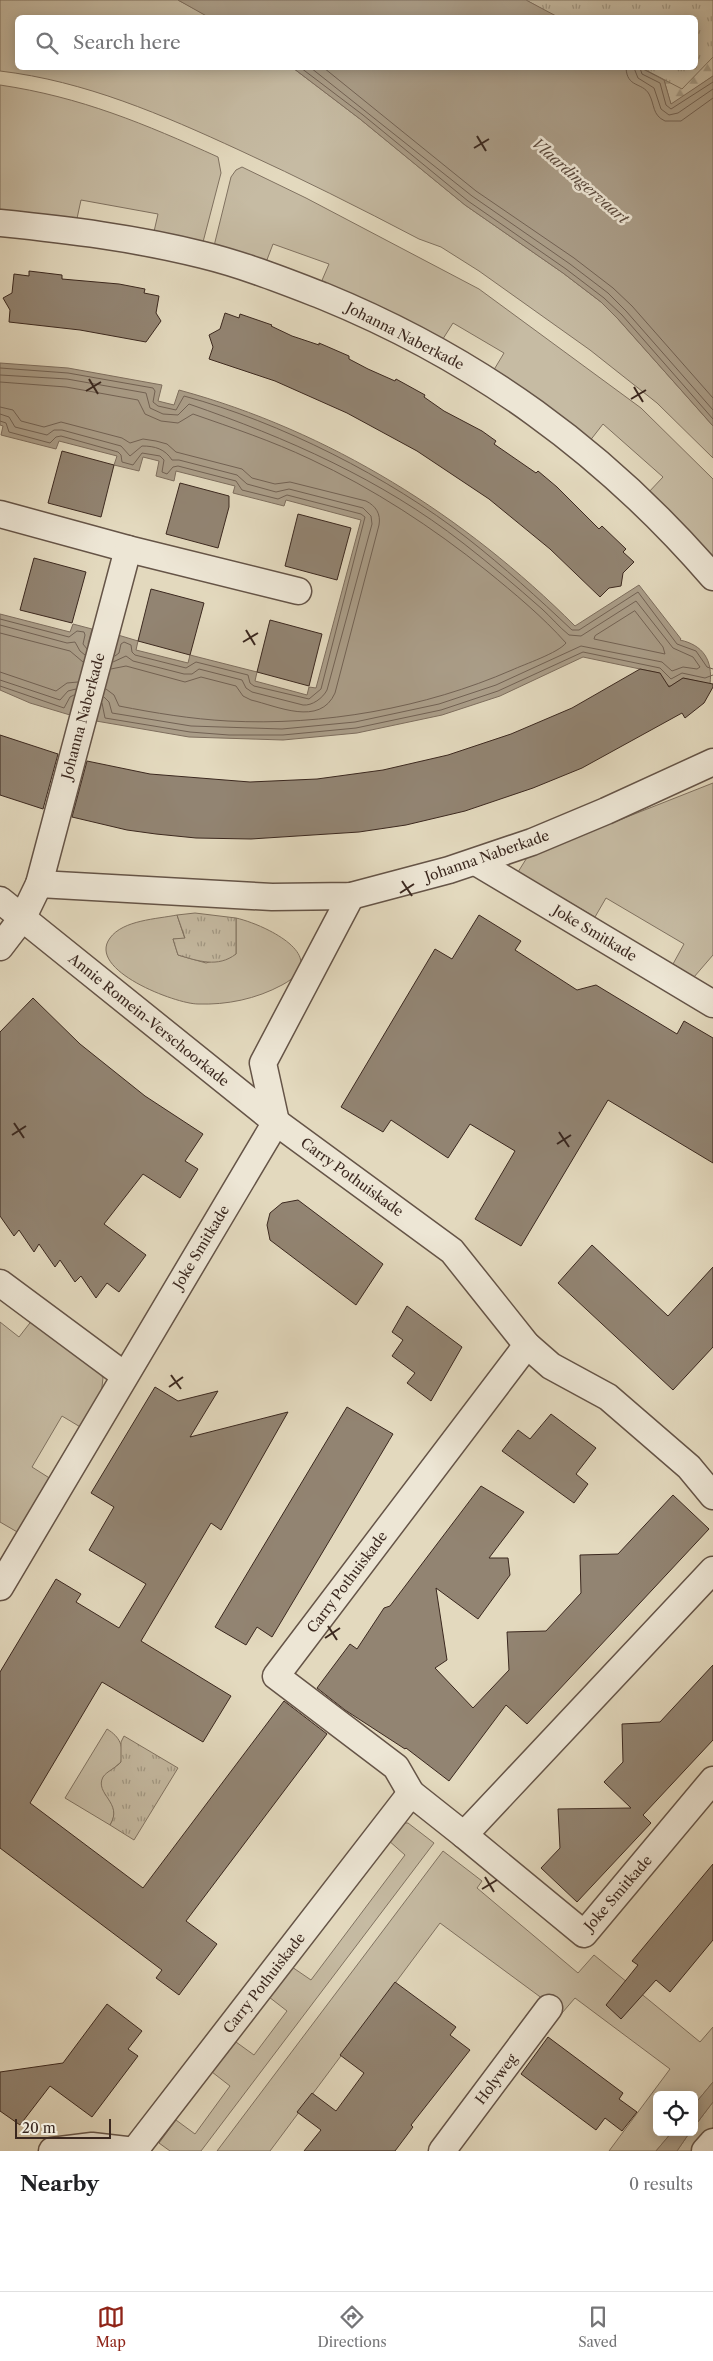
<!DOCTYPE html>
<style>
body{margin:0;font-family:"Libre Caslon Text",serif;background:#f6f6f6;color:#202124}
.controls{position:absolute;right:15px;bottom:15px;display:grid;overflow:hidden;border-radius:8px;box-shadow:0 2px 12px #0003}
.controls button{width:45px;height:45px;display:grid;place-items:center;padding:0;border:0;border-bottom:1px solid #e0e0e0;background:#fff;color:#202124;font:25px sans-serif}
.scale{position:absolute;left:15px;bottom:12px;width:96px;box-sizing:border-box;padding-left:5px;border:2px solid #3b281f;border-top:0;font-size:14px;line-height:18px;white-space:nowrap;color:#3b281f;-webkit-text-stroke:4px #ede6d5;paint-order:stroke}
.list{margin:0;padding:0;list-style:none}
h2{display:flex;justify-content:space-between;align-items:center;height:65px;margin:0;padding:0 20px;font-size:21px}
h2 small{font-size:16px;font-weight:400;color:#757577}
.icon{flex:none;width:28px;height:28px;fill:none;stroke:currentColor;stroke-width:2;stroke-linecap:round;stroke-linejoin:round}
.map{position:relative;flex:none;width:713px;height:2151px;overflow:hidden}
.search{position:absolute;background:#fff;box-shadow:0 2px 12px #0003;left:15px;right:15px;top:15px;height:55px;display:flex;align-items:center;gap:12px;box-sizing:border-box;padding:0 18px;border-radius:8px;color:#757577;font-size:19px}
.sheet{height:140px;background:#fff}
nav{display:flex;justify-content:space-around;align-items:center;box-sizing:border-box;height:70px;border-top:1px solid #e0e0e0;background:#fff;font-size:14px;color:#757577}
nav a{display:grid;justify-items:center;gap:2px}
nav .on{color:#8f2418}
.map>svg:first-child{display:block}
.grass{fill:#c6bba3;stroke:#807261}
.forest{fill:url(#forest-firs);stroke:#807261}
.park{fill:url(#park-tufts);stroke:#807261}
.water{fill:#aa9d88;stroke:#7e6e5e}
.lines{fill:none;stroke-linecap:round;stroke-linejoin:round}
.shore{stroke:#726254;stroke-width:1}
.building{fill:#928472;stroke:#3b281f}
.minor-casing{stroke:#655447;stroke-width:29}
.minor{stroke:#ede6d5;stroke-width:26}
.ticks{fill:none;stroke:#3b281f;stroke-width:2}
.labels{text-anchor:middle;stroke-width:5;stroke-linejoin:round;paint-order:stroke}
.street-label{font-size:14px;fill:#3b281f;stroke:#ede6d5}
.water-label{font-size:15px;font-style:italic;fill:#5c4b3e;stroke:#ede6d5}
</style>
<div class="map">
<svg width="713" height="2151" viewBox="0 0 713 2151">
<defs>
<pattern id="forest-firs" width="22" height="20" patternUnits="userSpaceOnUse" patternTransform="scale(1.25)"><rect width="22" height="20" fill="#c6bba3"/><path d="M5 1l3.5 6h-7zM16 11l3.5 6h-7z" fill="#a29884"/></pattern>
<pattern id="park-tufts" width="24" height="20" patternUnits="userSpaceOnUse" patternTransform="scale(1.25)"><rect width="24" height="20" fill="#c6bba3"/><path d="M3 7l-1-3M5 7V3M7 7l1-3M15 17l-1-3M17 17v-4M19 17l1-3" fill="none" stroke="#a29884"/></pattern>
</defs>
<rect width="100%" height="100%" fill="#e3d9be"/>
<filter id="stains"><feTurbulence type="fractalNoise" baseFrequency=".004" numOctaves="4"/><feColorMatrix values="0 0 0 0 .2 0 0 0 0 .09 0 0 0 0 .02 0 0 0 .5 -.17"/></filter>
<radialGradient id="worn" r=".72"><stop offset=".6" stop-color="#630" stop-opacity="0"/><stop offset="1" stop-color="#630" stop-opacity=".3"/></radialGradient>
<!-- grass -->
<g class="grass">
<path d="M0 0H178L210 17 18 18V68H293L360 119 465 205 563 273 601 302 618 319 713 426V458L657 403 590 350 479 271 441 247 419 239C360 208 300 178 239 150 163 115 85 81 0 71Z"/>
<path d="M0 85C81 97 145 124 218 157L221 173 203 242 153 236 158 214 81 200 76 223 0 216Z"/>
<polygon points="242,167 306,198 479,289 641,408 713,479 713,560 647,494 663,477 603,424 589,442 492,373 504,353 453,323 441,342 320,285 329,264 273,244 265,265 214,246 231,177 236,170"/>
<polygon points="713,783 713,955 694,977 673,964 684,944 606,898 595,917 518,872 528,856"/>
<path d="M177 915 185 939H173L178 955 206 963 236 954V918C263 924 335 957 282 985 256 999 227 1005 198 1004 176 1004 86 970 110 938 123 920 157 919 177 915Z"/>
<polygon points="33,1319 100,1372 103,1378 101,1395 82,1428 62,1416 32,1467 51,1479 19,1533 0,1522 0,1322 19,1337"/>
<path d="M107 1729C120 1737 124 1746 121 1762L108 1773 105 1794C114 1804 117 1814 110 1825L65 1798Z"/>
<polygon points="401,1823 408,1823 434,1843 201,2151 170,2151 159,2143 176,2120 195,2134 230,2086 212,2072 236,2042 254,2055 287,2011 269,1997 292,1967 311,1980 405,1855 388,1840"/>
<polygon points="443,1851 482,1881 477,1888 578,1973 594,1955 700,2042 713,2027 713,2082 694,2105 694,2095 657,2095 657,2132 672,2132 656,2151 609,2151 670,2069 575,1998 562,2013 440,1923 270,2151 217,2151"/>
<polygon points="713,2102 713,2127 692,2151 677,2151 690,2132 694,2132 694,2127"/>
</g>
<!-- forest -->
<polygon class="forest" points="713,0 713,76 671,105 664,80 668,68 696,68 696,18"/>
<!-- park -->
<g class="park">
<polygon points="526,0 713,0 713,57 682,89 642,68 696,68 696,18 556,17"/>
<path d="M195 913 236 918V954C218 968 198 961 178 955L173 939 185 938 177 915Z"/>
<path d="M124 1736 178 1768 134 1840 110 1825C124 1803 94 1794 103 1777 107 1771 116 1768 121 1762V1742Z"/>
</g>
<!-- water -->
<g class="water">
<polygon points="178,0 526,0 558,17 210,18"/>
<polygon points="293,68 641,68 664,80 671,104 713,76 713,426 618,319 601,302 563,273 465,205 360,119"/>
<path d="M0 363 68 368 162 385 158 401 174 405 179 390C330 431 465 516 575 626L639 585 681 639 680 640C703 645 713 660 710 684L683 678 671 686 667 685 659 673 583 657 500 696 442 715 357 733 283 740 189 737 96 721 99 707 74 700 70 715 30 703 0 690V614L70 632 73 624 92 629 88 644 101 648 118 635 138 641 136 650 188 663 190 655 257 672 255 681 307 695 309 687 316 688 361 520 286 500 284 506 233 493 235 486 176 471 174 481 156 476 159 461 143 457 139 471 114 465 117 456 59 441 56 449 1 435 3 426 0 425Z"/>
<polygon points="713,2082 713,2102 694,2127 694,2105"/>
<polygon points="672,2132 690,2132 677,2151 656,2151"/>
</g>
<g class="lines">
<!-- shore -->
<g class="shore">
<polyline points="301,68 363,115 468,201 566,269 604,298 622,315 713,419"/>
<polyline points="311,68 472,196 570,264 608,293 626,311 713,410"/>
<polyline points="324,68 476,191 574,258 613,288 632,306 713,398"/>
<path d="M626 68C627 88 642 82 649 94 655 105 652 115 665 121H681L713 98"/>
<polyline points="634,68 638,78 654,88 661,109 669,115 678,113 713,89"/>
<polyline points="640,68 642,74 660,83 666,105 671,109 713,82"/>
<path d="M0 368 68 373 153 388 155 391 153 402 158 406 176 410 184 396C280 422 389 477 467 538 504 567 538 598 572 630H579L638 592 677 644 696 651 707 667 713 669"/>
<path d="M0 375 67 379 146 393 150 408 163 414 178 415 189 404C287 438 381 479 463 543 490 564 516 586 542 609 551 617 559 627 569 635L581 636 636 601 673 648 693 657 700 667 697 669 683 667 672 671 662 662 581 646 496 685 439 704 355 722 282 729 191 726 112 713 109 702 104 697"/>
<path d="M0 382 66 387 138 400 145 414 161 421 178 423 193 414C233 428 272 441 310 459 374 489 432 527 487 571 514 593 543 617 566 643 558 653 525 664 512 670 425 708 323 726 228 721 191 719 155 713 119 706L114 695 106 689"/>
<path d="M0 407 13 410 21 421 44 427 61 422 122 438 130 443 143 439 156 441 167 444 176 452 242 469 252 478 275 484 290 482 366 501C376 506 381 514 379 525L335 693C320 727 277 706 251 700L243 696 236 686 201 677 185 682 126 666 111 669"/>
<path d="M0 414 9 417 15 427 47 435 54 430H62L121 446 130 456 142 446C155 446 165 449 172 460H179L237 475 247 484 276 492 289 489 363 508 371 516 372 524 327 690C323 698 312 706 303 705L252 692 246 688 242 680 199 669 192 674H184L133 661 126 656 113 662"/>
<polyline points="0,421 6,423 9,432 50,443 56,437 61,436 118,452 121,455 122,462 133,465 142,453 160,456 164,460 162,472 167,474 173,467 178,466 236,481 242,490 278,499 287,495 361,514 365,517 321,689 309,699 254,686 250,683 248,675 196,662 186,668 135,655 132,652 131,645 124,642 121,644 119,653 115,656"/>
<polygon points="635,611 663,647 665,654 594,639 595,636"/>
<polyline points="0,619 69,637 77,631 84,632 85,635 83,644 87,649"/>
<polyline points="0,625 67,643 75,642 80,651 85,655"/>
<polyline points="0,633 70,651 83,662"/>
<polyline points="0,672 56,691 67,683 78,682"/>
<polyline points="0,680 60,700 68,691 76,689"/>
<polyline points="0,686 64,708 70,697 74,695"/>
<polyline points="102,703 105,718 190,732 229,735 283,735 356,728 441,710 498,691 583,652 660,668 671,679 682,673 705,678 713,675"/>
</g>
</g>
<!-- building -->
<g class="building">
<polygon points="29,271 62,275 62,279 119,284 145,289 144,293 159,296 156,313 161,321 146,342 80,330 9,322 10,310 3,298 12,293 14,274 29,276"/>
<polygon points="225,313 239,318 240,314 272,325 271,326 292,336 319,345 319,343 349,356 349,359 368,369 395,381 396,379 425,395 424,397 444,411 482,431 496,441 494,444 536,473 538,471 557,487 599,529 602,526 626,549 623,552 634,562 623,573 621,586 609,588 600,597 550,549 489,499 417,451 347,413 275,381 209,359 213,347 209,335 220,329"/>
<polygon points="62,451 114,465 101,517 48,503"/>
<polygon points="180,483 229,496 229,507 218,548 166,534"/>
<polygon points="298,514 351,528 337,580 285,566"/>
<polygon points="34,558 86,572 72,623 20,610"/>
<polygon points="151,589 204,603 190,655 138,641"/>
<polygon points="270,620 322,634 309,686 257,672"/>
<polygon points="640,669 660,673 669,687 683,678 713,684 713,687 704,703 685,718 682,713 582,768 533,788 465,811 406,825 359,832 251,839 196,838 156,834 127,830 72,817 87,761 150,774 250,782 317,779 383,770 448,755 511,734 572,708"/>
<polygon points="0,735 58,754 43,809 0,795"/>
<polygon points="479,915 521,941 515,950 577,990 596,985 677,1034 684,1021 713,1038 713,1163 608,1100 521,1246 475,1219 515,1151 470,1124 448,1158 391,1120 383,1132 341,1107 435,949 452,959"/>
<polygon points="33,998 80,1044 145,1096 203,1134 185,1161 198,1169 180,1198 143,1174 104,1224 146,1255 119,1292 107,1283 96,1298 81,1276 75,1282 60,1260 55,1267 39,1244 34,1252 19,1230 14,1236 0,1216 0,1032"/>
<polygon points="298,1200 383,1264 356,1305 270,1240 267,1225 270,1213 282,1203"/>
<polygon points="592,1245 668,1316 713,1267 713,1347 673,1390 558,1283"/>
<polygon points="407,1306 462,1347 431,1401 407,1383 415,1373 392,1356 403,1340 392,1332"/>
<polygon points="155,1387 178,1401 218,1391 190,1437 288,1412 221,1530 211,1523 141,1641 231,1696 203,1742 102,1682 30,1803 143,1888 284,1701 327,1734 186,1921 217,1944 179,1995 156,1978 162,1970 0,1848 0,1672 56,1579 81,1594 76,1602 119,1628 146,1584 89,1550 114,1507 91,1493"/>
<polygon points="347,1407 393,1434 272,1637 257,1627 246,1645 215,1627"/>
<polygon points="551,1414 596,1448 576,1474 588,1484 574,1503 502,1451 518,1430 530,1439"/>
<polygon points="481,1486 524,1512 489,1558 508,1558 510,1575 478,1619 436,1588 447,1660 435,1668 473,1708 509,1670 507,1632 546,1631 581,1593 580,1555 618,1554 673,1495 709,1529 527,1724 506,1705 449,1781 406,1748 405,1749 345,1710 317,1688 350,1644 357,1649 384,1608 390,1606"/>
<polygon points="713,1665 713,1740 643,1815 651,1823 577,1902 541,1868 560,1848 558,1809 631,1808 604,1782 623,1762 622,1724 660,1722"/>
<polygon points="713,1864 713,1940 670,1992 656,1980 621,2019 606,2005 638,1965 632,1961"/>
<polygon points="395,1982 456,2027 450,2035 470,2050 411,2125 413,2127 395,2151 304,2151 321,2130 297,2112 312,2093 336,2111 364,2073 340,2055"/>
<polygon points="107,2004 142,2031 128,2049 138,2056 92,2117 50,2086 20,2125 0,2111 0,2072 63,2063"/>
<polygon points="548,2037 623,2093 619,2099 637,2112 622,2131 605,2118 596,2130 521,2074"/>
</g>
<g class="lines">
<!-- minor casing -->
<g class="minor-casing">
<g id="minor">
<path d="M0 223C68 230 136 238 203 255 244 265 284 281 323 296 477 359 604 451 713 577"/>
<polyline points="0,514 128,549 298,591"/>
<polyline points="476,862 713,1004"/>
<polyline points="39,884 272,897 351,896 449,870 532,842 606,811 713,762"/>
<polyline points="0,900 276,1122 452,1251 527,1345 551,1366 608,1397 689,1467 713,1496"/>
<polyline points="0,947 23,917 39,884 128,549"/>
<polyline points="0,1283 124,1375"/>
<polyline points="0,1587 276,1122 263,1063 351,896"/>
<polyline points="411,1793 396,1767 276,1676 527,1345"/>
<polyline points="464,1835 584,1934 713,1780"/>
<polyline points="135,2150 411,1793 464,1835 713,1570"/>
<polyline points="52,2151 92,2146 135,2151"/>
<polyline points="442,2151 549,2008"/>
<polyline points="705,2151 713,2142"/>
</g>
</g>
<!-- minor -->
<use href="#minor" class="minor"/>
</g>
<!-- ticks -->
<path class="ticks" d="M477 136 486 151M474 148 489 139M89 379 98 394M634 387 643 402M86 391 101 382M631 399 646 390M246 630 255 645M243 642 258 633M402 881 412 896M400 893 414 884M14 1123 24 1138M559 1132 569 1147M12 1135 26 1126M557 1144 571 1135M171 1375 181 1389M169 1387 183 1377M328 1626 337 1640M325 1638 340 1628M485 1877 494 1892M482 1889 497 1880"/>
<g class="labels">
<!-- street labels -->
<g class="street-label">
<text transform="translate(405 336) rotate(27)" y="5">Johanna Naberkade</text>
<text transform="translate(83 716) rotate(-75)" y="5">Johanna Naberkade</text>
<text transform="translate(487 856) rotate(-19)" y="5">Johanna Naberkade</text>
<text transform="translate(595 933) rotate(31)" y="5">Joke Smitkade</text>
<text transform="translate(149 1020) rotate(39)" y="5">Annie Romein-Verschoorkade</text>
<text transform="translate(352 1177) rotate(36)" y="5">Carry Pothuiskade</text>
<text transform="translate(201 1247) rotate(-59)" y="5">Joke Smitkade</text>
<text transform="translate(347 1582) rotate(-53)" y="5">Carry Pothuiskade</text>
<text transform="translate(618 1893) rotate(-49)" y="5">Joke Smitkade</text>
<text transform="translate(264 1983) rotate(-52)" y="5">Carry Pothuiskade</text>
<text transform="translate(496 2079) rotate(-53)" y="5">Holyweg</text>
</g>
<!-- water labels -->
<g class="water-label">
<text transform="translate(580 181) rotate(41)" y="5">Vlaardingervaart</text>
</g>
</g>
<rect width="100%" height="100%" filter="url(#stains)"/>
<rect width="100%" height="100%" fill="url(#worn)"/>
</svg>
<div class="controls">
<button><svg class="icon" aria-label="locate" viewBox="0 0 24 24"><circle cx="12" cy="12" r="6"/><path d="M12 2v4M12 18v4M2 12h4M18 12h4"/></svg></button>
</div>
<div class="scale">20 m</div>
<div class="search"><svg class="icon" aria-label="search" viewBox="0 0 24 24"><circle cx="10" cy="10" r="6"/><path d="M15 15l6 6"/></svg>Search here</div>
</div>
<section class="sheet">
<h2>Nearby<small>0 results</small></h2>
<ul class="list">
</ul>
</section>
<nav>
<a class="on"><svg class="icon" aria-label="map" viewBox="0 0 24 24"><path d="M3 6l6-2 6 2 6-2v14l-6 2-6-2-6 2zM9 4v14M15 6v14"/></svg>Map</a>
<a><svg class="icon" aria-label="directions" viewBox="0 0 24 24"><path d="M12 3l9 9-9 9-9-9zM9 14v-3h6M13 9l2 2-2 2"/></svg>Directions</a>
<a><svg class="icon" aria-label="saved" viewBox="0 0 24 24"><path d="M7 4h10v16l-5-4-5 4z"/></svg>Saved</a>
</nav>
